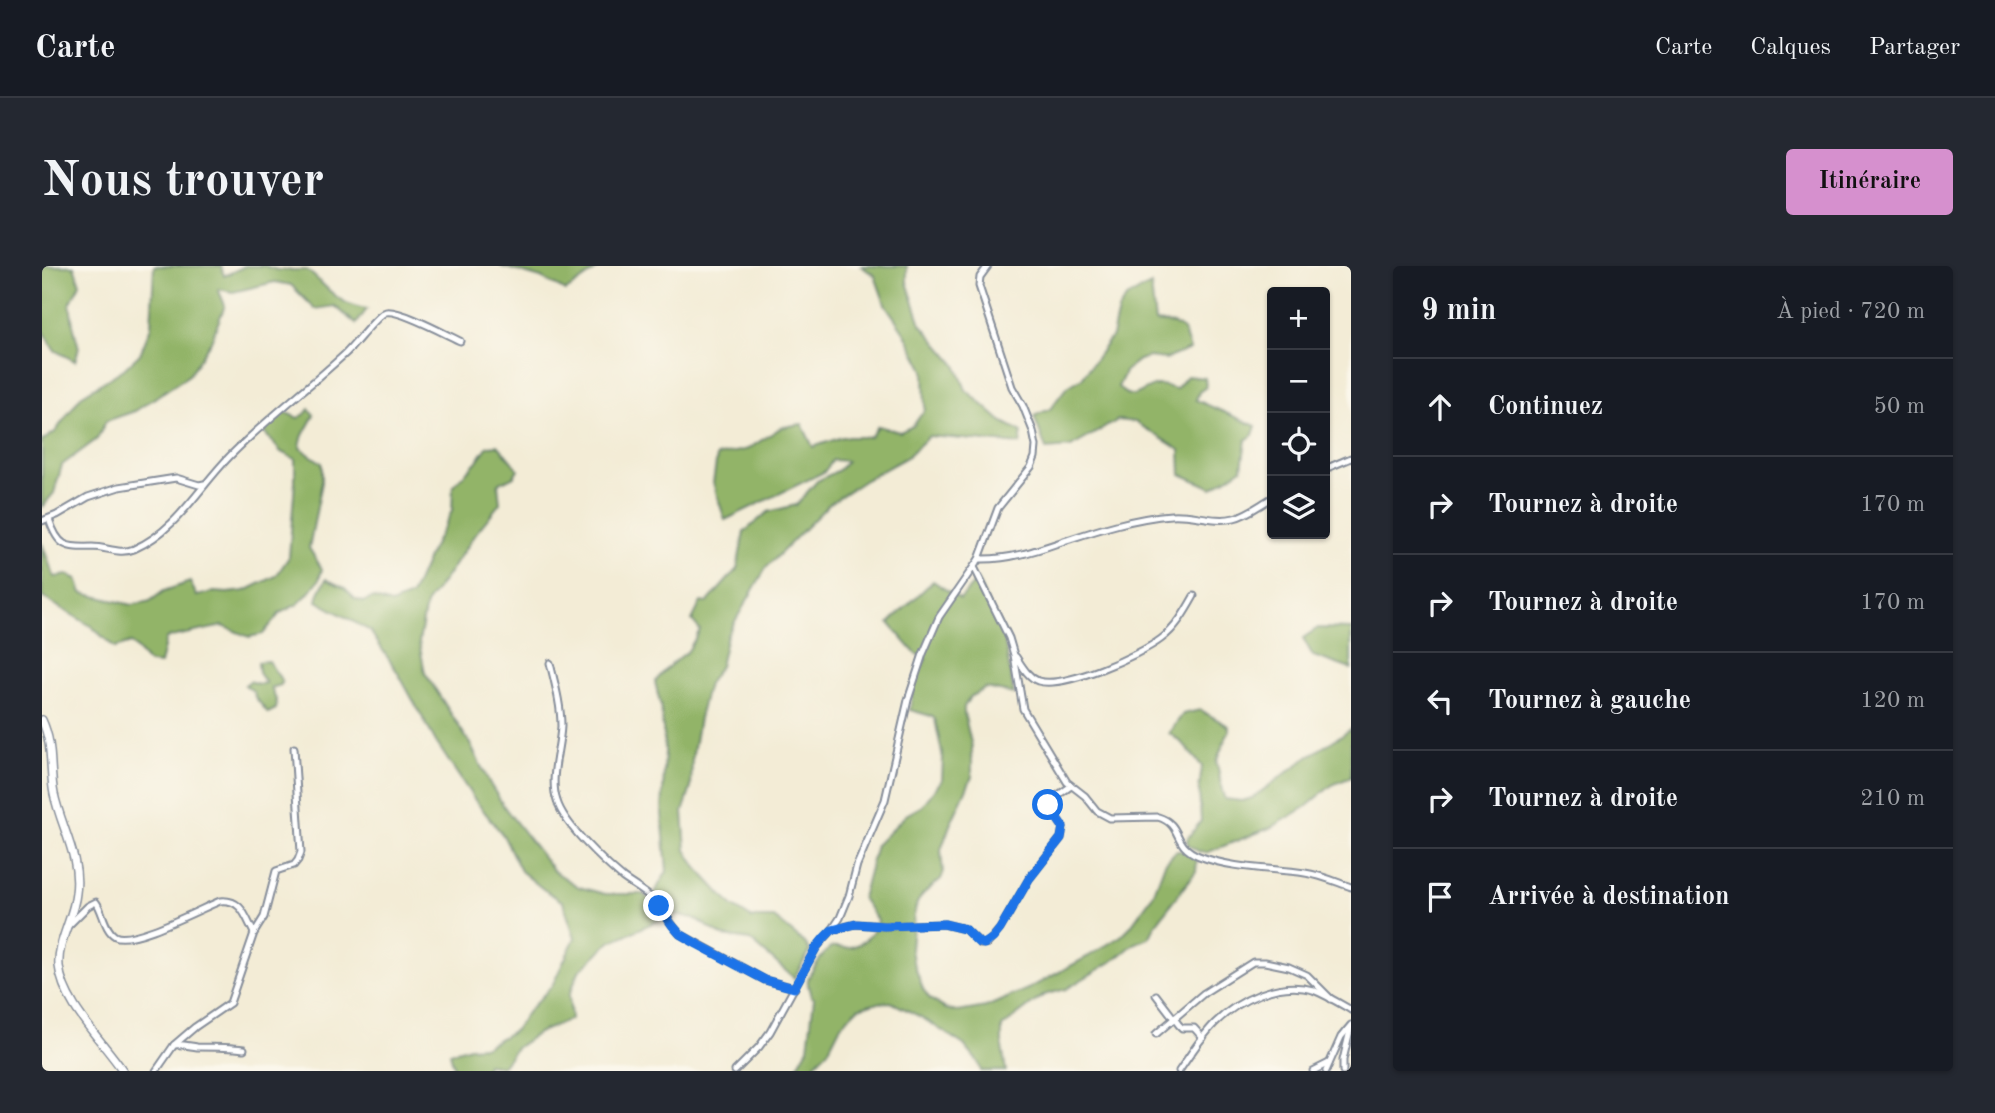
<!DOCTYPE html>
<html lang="fr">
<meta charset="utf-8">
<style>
body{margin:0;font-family:"Old Standard TT",serif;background:#242831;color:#f1f3f6}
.controls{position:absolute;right:21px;top:21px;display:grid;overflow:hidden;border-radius:7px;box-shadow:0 2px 5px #0004}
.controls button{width:63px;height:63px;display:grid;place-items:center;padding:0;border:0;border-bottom:2px solid #363941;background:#171b24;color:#f1f3f6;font:35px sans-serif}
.stop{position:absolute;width:21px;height:21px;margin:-16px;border:5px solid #1a73e8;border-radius:50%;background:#fff}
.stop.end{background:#1a73e8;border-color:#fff;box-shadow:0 2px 7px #0008}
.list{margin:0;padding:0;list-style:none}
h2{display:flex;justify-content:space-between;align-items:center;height:91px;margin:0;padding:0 28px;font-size:30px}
h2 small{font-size:23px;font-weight:400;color:#9ea1a6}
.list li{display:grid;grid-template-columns:46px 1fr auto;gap:21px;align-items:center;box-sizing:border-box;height:98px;padding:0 28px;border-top:2px solid #363941}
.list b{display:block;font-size:26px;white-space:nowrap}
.list em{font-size:23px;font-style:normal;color:#9ea1a6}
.icon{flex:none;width:38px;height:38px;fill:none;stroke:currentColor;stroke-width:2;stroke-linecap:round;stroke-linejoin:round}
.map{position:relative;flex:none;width:1309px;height:805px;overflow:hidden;border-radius:7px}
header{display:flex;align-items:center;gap:42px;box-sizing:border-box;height:98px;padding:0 35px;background:#171b24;border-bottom:2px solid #363941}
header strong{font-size:33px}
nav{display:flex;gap:38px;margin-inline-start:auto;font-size:24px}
.intro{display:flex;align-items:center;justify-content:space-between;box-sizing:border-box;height:168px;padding:0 42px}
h1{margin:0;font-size:49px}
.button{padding:18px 32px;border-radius:7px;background:#d690ce;color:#111;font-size:24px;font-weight:700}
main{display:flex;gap:42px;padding:0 42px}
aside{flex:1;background:#171b24;border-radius:7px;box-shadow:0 2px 5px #0004}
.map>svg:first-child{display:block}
.forest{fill:#92b468;stroke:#567263;stroke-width:2}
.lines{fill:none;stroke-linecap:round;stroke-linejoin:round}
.minor-casing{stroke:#878e9a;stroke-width:9}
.tertiary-casing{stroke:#878e9a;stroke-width:10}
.minor{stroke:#fff;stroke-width:5}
.tertiary{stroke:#fff;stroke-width:7}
.route{stroke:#1a73e8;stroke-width:9}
</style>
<header>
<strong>Carte</strong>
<nav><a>Carte</a><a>Calques</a><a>Partager</a></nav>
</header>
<div class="intro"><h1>Nous trouver</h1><a class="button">Itinéraire</a></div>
<main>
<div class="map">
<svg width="1309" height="805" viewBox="0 0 1309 805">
<rect width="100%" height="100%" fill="#fbf7ec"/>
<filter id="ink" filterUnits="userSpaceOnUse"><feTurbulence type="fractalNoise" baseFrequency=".0143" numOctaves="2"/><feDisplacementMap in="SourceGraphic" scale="14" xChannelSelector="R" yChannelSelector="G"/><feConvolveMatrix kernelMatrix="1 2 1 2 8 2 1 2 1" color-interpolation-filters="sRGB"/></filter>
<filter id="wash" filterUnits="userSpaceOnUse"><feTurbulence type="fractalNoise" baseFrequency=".00686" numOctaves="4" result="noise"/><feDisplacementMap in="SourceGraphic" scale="28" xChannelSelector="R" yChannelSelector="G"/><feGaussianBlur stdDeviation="1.57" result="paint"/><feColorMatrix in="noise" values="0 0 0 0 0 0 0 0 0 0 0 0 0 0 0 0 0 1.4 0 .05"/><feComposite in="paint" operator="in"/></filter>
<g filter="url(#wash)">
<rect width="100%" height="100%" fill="#f3ecd6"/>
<!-- forest -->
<g class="forest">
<polygon points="0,0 32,0 38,18 28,38 31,59 37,82 33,95 12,84 0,64"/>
<path d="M112 0H179L182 10 203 0H223L235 4H265C288 23 294 38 325 43L314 58 293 40 273 43 249 19 233 16 191 26 176 23 183 39 169 75 147 109 93 145 64 155 55 173 20 199 12 227 0 241V175L13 166 39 130 82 103 98 88 109 61Z"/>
<polygon points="458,0 560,0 524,25 499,12"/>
<polygon points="819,0 865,0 865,16 879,58 914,99 924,124 959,155 980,166 978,178 887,170 865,191 823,214 787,238 724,302 685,369 678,400 666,418 657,452 650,493 649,522 641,546 644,584 655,602 690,640 709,652 732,652 763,677 768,685 752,712 708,674 681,670 652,652 628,648 612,628 625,605 620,547 623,485 619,441 613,416 626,401 646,385 658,364 650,354 659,336 665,337 695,303 702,266 726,246 754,239 775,215 797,204 805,195 791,194 782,206 683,254 671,217 675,190 706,183 740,161 760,158 771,181 800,171 828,171 836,160 858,166 871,160 883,143 882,104 862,66 843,38 833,10"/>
<path d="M1109 19 1113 56 1132 58 1141 64 1148 83 1124 93 1106 91 1097 94 1084 104 1076 121C1092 140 1100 120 1117 119 1122 119 1129 122 1134 123L1145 110 1163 112 1164 121 1157 126 1154 134 1214 160 1211 169 1204 174 1200 202 1170 222 1139 208 1138 184 1093 156 1076 154 1029 181 1004 183 992 150 1008 143 1024 122 1040 112 1070 70 1076 45 1085 31Z"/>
<path d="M267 143 272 149C266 162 259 168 258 182L280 197V216L267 282 280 303 277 314 265 329 256 338 238 347 221 368 207 371 181 360 124 372 118 398 107 397 89 377 73 382 49 360 0 331V277L12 311 26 309 35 313 40 327 90 339 108 335 122 325 148 316 155 330 172 326 185 327 203 325 234 310 247 291 253 215V193L239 186 220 164 240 145 256 152 263 148Z"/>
<polygon points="456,179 476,203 472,210 456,218 458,237 431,271 407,307 384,338 377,376 383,407 427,476 448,518 463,542 512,605 537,621 563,628 601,628 616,642 622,652 568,676 537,705 527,729 529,753 496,767 474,782 460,800 445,798 443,805 377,805 412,802 408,787 428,781 444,780 473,764 487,744 510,720 533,672 521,636 501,623 479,605 461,569 432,533 394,476 356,407 328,365 275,335 277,327 284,313 303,322 313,333 322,336 330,332 349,338 369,330 388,287 410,245 411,220 434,196 446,180"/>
<path d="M935 314 962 372 972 428 944 422 928 431 922 441V447L930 481V511L908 559 899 584 901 608 899 613 881 628 875 637 872 649 869 683 871 695 881 723 888 733 904 743 916 746 944 741 988 722 1047 690 1079 670 1088 661 1111 629 1123 597 1134 585H1140L1155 595 1154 605 1114 658 1108 671 1092 678 1074 693 1024 723 1002 729 960 761V781L964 805H939L936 796 922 779 879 751 849 736 833 737 816 742 799 759 786 785 766 805H753L766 782 772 732 769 731C768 726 765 719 766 714 766 709 783 685 788 682 793 679 798 682 804 682 818 681 834 668 835 654L820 632 834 579 864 549 880 540 900 514 901 492 893 453 889 450 868 444 872 413 884 393 872 386 847 357 891 315 918 333Z"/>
<polygon points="1276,362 1309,363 1309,403 1271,390 1261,372"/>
<polygon points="226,395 240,415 239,419 229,422 235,436 234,443 226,447 213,431 212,426 203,419 208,415 217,418 224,417 217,407 216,396"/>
<path d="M1158 444 1187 460V465L1174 496C1179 508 1177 522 1183 533L1200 535 1210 532 1266 491 1309 463V511L1290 519 1264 541 1230 561 1164 587 1158 586 1146 579 1145 573 1159 555 1157 524 1160 500 1140 477 1127 467 1141 448Z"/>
</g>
</g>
<g filter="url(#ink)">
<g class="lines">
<!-- minor casing -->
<g class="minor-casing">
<g id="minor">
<polyline points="1283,203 1309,192"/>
<path d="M7 253C16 281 24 282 50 281 65 281 77 289 92 283 136 264 158 219 191 187 226 152 266 122 303 88 312 80 336 48 344 46 357 43 403 68 418 75"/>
<polyline points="0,255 15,249 46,231 77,221 134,212 157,219 162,218"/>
<path d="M937 293C968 294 996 284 1025 274 1058 263 1093 252 1129 249 1150 247 1172 257 1192 252 1205 249 1219 238 1230 232"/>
<path d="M932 301 967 372 972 389 981 443 1025 516 1043 530 1055 545 1068 552 1116 551C1142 559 1129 579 1157 590 1191 603 1227 602 1263 607 1279 609 1294 616 1309 621"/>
<path d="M974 391C980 400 986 411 996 415 1022 423 1098 389 1119 373 1134 362 1143 346 1152 330"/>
<path d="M508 397C513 418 519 439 519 460 518 484 507 512 515 535 522 559 562 596 581 612 591 619 603 626 612 634 622 644 628 658 638 668L723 714 753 722"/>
<path d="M26 660 46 640 54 636C61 645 62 663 73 670 90 679 158 643 178 635 200 633 203 650 212 667"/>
<polyline points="790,664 814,658 842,660 902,658 923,663 939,678 946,677 958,663 987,613 1019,572 1021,561 1005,537 1029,520"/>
<polyline points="1114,729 1137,759 1140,762 1152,762 1161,772"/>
<polyline points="1114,768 1162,727 1211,696 1223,696 1247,701 1265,709 1289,733"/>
<path d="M132 779C141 778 147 780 155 781 171 781 186 781 202 783"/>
<polyline points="114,805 132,779 153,761 188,737 212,667 222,651 234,605 252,599 256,594 259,586 252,482"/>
<polyline points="693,805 717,781 728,766 774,682 790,664 798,652 807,630 815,599 843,534 866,434 881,388 897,351 937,293 956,242 989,201 993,191 994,180 991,165 981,140 970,121 937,20 938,11 946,0"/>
<path d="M1137 805C1148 789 1159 771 1173 757 1196 734 1237 714 1271 724 1284 729 1297 737 1309 744"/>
<polyline points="1271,805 1287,797"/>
<polyline points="1284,805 1299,771 1309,759"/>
<polyline points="1301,805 1301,794 1309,760"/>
</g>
</g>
<!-- tertiary casing -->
<g class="tertiary-casing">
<path id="tertiary" d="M0 454C12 480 7 503 12 528 19 561 39 592 34 627 32 651 15 676 17 700 21 738 60 774 81 805"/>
</g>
<!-- minor -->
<use href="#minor" class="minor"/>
<!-- tertiary -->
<use href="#tertiary" class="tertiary"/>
</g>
</g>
<g class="lines" filter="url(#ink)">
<!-- route -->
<polyline class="route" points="617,640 630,659 638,668 655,678 723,714 752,722 774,682 782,672 790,664 814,658 842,660 902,658 923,663 936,676 942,678 951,672 958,663 987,613 1019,572 1021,561 1006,539"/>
</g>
</svg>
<div class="controls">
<button>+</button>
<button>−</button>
<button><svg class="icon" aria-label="locate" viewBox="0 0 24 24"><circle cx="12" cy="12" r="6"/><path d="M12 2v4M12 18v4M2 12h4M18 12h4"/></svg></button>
<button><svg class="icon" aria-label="layers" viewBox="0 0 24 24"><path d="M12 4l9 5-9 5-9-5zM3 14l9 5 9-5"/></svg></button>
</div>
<div class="stop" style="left:1006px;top:539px"></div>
<div class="stop end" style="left:617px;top:640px"></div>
</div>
<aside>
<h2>9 min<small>À pied · 720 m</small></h2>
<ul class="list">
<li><svg class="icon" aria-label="ahead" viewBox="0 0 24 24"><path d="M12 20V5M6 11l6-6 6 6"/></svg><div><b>Continuez</b></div><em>50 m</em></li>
<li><svg class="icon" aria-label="right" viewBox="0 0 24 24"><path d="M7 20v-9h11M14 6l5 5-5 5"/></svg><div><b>Tournez à droite</b></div><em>170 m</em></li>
<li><svg class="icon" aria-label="right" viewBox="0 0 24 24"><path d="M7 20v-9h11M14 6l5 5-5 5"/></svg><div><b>Tournez à droite</b></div><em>170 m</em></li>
<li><svg class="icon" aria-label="left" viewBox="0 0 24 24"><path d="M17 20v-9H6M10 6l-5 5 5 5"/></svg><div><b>Tournez à gauche</b></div><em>120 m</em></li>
<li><svg class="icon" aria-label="right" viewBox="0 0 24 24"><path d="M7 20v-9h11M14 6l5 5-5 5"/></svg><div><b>Tournez à droite</b></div><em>210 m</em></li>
<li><svg class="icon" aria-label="arrive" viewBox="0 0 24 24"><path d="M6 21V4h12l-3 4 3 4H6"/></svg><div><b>Arrivée à destination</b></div></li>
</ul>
</aside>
</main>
